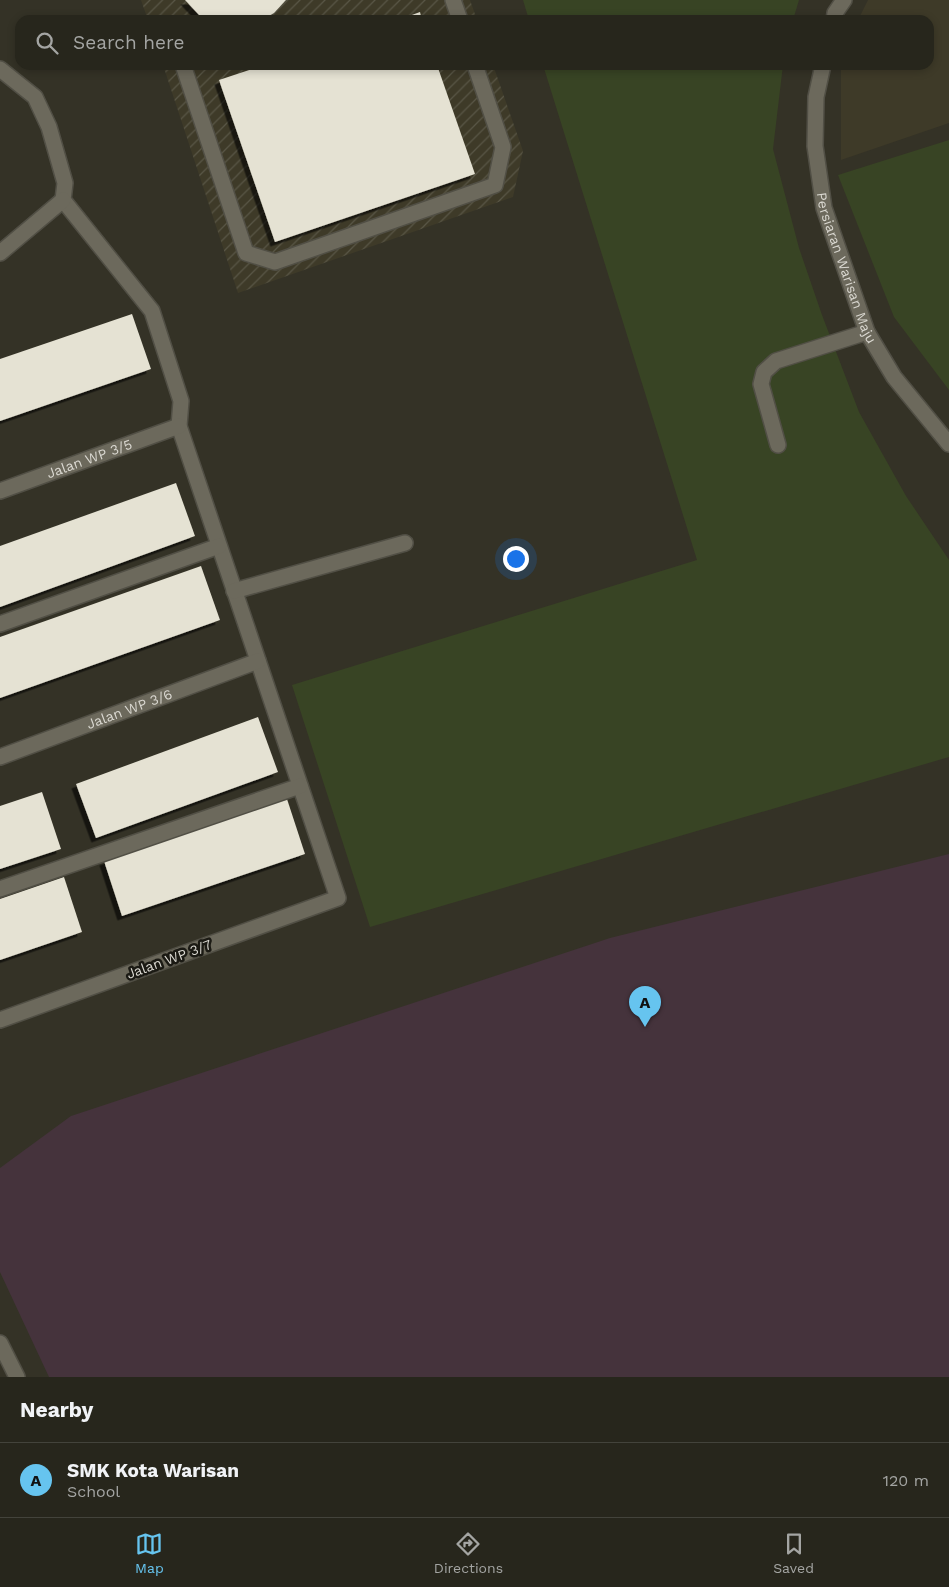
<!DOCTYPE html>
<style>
body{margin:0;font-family:"Work Sans",sans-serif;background:#2f2e25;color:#f1f3f6}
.you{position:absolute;left:515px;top:558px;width:18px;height:18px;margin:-12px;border:4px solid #fff;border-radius:50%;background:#1a73e8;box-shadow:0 0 0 8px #1a73e833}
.badge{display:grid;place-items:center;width:32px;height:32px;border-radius:50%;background:#66c4ef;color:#111;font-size:16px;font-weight:700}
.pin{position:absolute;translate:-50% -41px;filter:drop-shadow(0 1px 2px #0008)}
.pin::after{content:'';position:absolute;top:26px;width:18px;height:15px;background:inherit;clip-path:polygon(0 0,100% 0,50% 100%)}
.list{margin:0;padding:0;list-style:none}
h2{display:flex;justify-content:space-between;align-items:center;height:65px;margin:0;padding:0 20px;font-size:21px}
h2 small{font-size:16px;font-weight:400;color:#a4a5a3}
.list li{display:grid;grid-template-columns:32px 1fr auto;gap:15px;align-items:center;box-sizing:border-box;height:75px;padding:0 20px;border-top:1px solid #43433b}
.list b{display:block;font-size:19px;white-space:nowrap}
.list p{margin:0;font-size:16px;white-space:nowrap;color:#a4a5a3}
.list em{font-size:16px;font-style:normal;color:#a4a5a3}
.icon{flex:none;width:28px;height:28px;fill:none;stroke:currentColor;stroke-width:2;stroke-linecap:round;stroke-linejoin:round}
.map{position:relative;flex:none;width:949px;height:1377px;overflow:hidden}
.search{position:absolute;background:#27261c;box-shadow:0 2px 8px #0003;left:15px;right:15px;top:15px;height:55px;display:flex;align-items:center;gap:12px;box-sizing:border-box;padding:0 18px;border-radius:15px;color:#a4a5a3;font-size:19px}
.sheet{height:140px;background:#27261c}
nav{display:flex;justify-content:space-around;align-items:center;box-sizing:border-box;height:70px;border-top:1px solid #43433b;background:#27261c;font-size:14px;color:#a4a5a3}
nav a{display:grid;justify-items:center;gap:2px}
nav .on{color:#66c4ef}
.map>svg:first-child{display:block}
.built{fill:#3e3a28}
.industrial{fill:url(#industrial-furrows)}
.education{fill:#45333c}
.grass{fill:#384424}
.building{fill:#e5e2d3;filter:url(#shadow)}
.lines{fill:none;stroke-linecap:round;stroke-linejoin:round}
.minor-casing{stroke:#514f45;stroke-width:18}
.minor{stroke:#6c695c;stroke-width:15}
.labels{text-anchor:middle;stroke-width:5;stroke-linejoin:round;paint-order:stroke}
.street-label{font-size:14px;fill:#dad8d1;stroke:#1b1a14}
</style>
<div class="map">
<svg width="949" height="1377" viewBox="0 0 949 1377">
<defs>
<pattern id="industrial-furrows" width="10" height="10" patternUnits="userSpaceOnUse" patternTransform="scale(1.25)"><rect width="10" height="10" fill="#3e3a28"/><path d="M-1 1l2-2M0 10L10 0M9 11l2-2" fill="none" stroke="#595646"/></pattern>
<filter id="shadow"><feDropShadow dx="-4.5" dy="4.5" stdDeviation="0" flood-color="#0009"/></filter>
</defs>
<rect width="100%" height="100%" fill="#343226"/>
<!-- built -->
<polygon class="built" points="868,0 949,0 949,123 841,160 841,65 929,65 929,20 858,20"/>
<!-- industrial -->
<g class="industrial">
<polygon points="141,0 470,0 477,20 148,20"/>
<polygon points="163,65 493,65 523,151 513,197 238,293"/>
</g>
<!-- education -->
<polygon class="education" points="949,854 949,1377 49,1377 0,1272 0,1168 71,1116 610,938"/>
<!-- grass -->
<g class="grass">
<polygon points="523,0 799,0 793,20 529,20"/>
<polygon points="543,65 783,65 773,149 799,248 822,315 859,412 906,496 949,560 949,757 370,927 292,685 697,560"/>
<polygon points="949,140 949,390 894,317 838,175"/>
</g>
<!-- building -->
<g class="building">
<polygon points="185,0 286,0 274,13 262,20 209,20 200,16"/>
<polygon points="420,12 422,20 398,20"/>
<polygon points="264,65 437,65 475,174 275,242 219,80"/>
<polygon points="132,314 151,369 0,421 0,359"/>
<polygon points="176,483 195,536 0,607 0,546"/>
<polygon points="201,566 220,620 0,698 0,637"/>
<polygon points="258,717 278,772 96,838 76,784"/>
<polygon points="42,792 61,849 0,869 0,806"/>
<polygon points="287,799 305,854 122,916 104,861"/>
<polygon points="64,877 82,932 0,960 0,899"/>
</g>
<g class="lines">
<!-- minor casing -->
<g class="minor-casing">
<g id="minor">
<polyline points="453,0 460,20"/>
<polyline points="834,20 835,13 844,0"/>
<polyline points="183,65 246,253 275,262 495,185 503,147 475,65"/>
<path id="s1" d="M823 65 816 97 815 146 824 208 867 332 894 377 949 444"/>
<polyline points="0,69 35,97 49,127 65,183 63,200 152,311 181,401 179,426 338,898 0,1020"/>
<polyline points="0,253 63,200"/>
<polyline points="778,445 761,384 764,372 776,361 867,332"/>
<path id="s2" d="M0 491 179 426"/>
<polyline points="234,591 405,543"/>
<polyline points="0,624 219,546"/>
<path id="s3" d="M0 757 258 661"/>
<polyline points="0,889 300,786"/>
<polyline points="0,1343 17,1377"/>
</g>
</g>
<!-- minor -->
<use href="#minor" class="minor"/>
</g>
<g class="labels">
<!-- street labels -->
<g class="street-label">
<text dy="5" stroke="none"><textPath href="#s1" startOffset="208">Persiaran Warisan Maju</textPath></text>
<text dy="5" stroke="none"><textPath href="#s2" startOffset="95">Jalan WP 3/5</textPath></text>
<text dy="5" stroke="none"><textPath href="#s3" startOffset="138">Jalan WP 3/6</textPath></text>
<text transform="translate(169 959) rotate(-20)" y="5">Jalan WP 3/7</text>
</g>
</g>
</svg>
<div class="you"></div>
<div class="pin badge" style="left:645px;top:1027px">A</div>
<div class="search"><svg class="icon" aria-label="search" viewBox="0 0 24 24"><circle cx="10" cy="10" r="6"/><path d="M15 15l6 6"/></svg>Search here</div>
</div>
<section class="sheet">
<h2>Nearby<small></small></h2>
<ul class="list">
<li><span class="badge">A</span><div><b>SMK Kota Warisan</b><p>School</p></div><em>120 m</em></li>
</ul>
</section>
<nav>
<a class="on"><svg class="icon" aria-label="map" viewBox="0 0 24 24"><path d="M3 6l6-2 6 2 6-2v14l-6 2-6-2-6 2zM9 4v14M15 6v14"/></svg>Map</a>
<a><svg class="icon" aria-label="directions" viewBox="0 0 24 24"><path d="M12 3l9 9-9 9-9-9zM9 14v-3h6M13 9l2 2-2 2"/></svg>Directions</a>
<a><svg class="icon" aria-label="saved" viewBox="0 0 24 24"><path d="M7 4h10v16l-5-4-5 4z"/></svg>Saved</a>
</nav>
